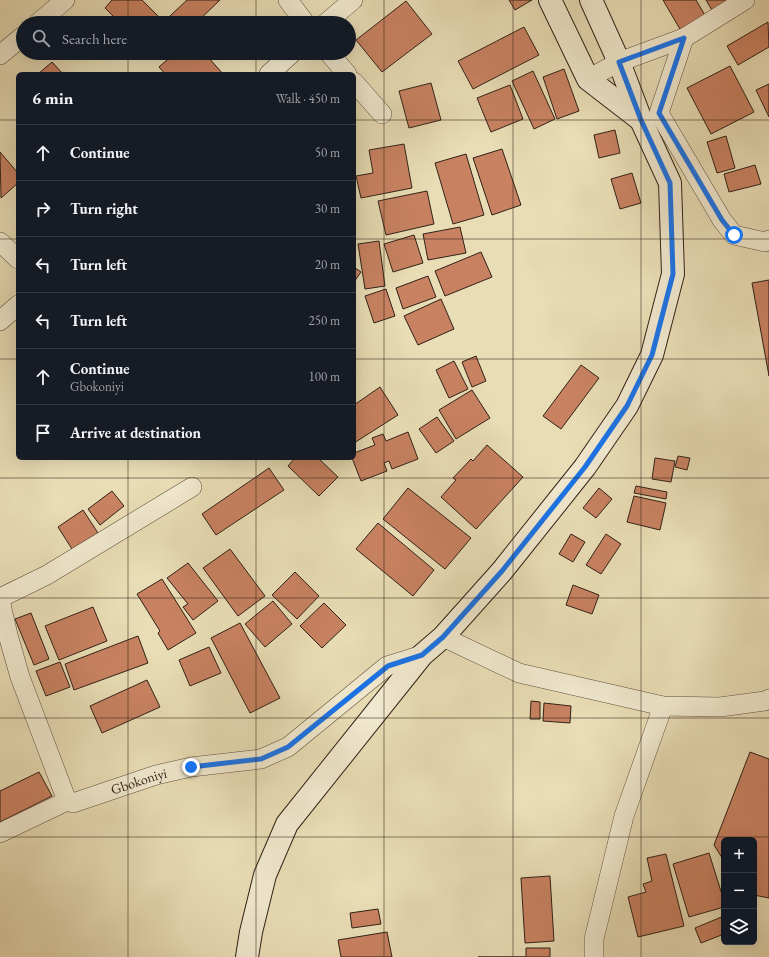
<!DOCTYPE html>
<meta charset="utf-8">
<style>
body{margin:0;font-family:"EB Garamond",serif;background:#20242c;color:#f1f3f6}
.controls{position:absolute;right:12px;bottom:12px;display:grid;overflow:hidden;border-radius:6px;box-shadow:0 4px 16px #0002}
.controls button{width:36px;height:36px;display:grid;place-items:center;padding:0;border:0;border-bottom:1px solid #363941;background:#171b24;color:#f1f3f6;font:20px sans-serif}
.stop{position:absolute;width:12px;height:12px;margin:-9px;border:3px solid #1a73e8;border-radius:50%;background:#fff}
.stop.end{background:#1a73e8;border-color:#fff;box-shadow:0 1px 4px #0008}
.list{margin:0;padding:0;list-style:none}
h2{display:flex;justify-content:space-between;align-items:center;height:52px;margin:0;padding:0 16px;font-size:17px}
h2 small{font-size:13px;font-weight:400;color:#9ea1a6}
.list li{display:grid;grid-template-columns:26px 1fr auto;gap:12px;align-items:center;box-sizing:border-box;height:56px;padding:0 16px;border-top:1px solid #363941}
.list b{display:block;font-size:15px;white-space:nowrap}
.list p{margin:0;font-size:13px;white-space:nowrap;color:#9ea1a6}
.list em{font-size:13px;font-style:normal;color:#9ea1a6}
.icon{flex:none;width:22px;height:22px;fill:none;stroke:currentColor;stroke-width:2;stroke-linecap:round;stroke-linejoin:round}
.map{position:relative;flex:none;width:769px;height:957px;overflow:hidden}
.search{position:absolute;background:#171b24;box-shadow:0 4px 16px #0002;left:16px;top:16px;width:340px;height:44px;display:flex;align-items:center;gap:10px;box-sizing:border-box;padding:0 14px;border-radius:22px;color:#9ea1a6;font-size:15px}
.panel{position:absolute;background:#171b24;box-shadow:0 4px 16px #0002;left:16px;top:72px;width:340px;height:388px;border-radius:6px}
.map>svg:first-child{display:block}
.building{fill:#c88262;stroke:#302117}
.lines{fill:none;stroke-linecap:round;stroke-linejoin:round}
.street-casing{stroke:#5e503e;stroke-width:20}
.secondary-casing{stroke:#302117;stroke-width:24}
.street{stroke:#f1e9cf;stroke-width:19}
.secondary{stroke:#f1e9cf;stroke-width:22}
.route{stroke:#1a73e8;stroke-width:5}
.grid{fill:none;stroke:#302117;stroke-width:1;stroke-opacity:0.55}
.labels{text-anchor:middle;stroke-width:4;stroke-linejoin:round;paint-order:stroke}
.street-label{font-size:14px;fill:#302117;stroke:#f1e9cf}
</style>
<div class="map">
<svg width="769" height="957" viewBox="0 0 769 957">
<rect width="100%" height="100%" fill="#e9ddb5"/>
<filter id="stains"><feTurbulence type="fractalNoise" baseFrequency=".005" numOctaves="4"/><feColorMatrix values="0 0 0 0 .2 0 0 0 0 .09 0 0 0 0 .02 0 0 0 .5 -.17"/></filter>
<radialGradient id="worn" r=".72"><stop offset=".6" stop-color="#630" stop-opacity="0"/><stop offset="1" stop-color="#630" stop-opacity=".3"/></radialGradient>
<!-- building -->
<g class="building">
<polygon points="112,0 142,0 165,23 120,23 105,8"/>
<polygon points="187,0 220,0 196,23 176,23 170,16"/>
<polygon points="509,0 532,0 515,10"/>
<polygon points="663,0 696,0 709,22 684,36"/>
<polygon points="706,0 745,0 716,17"/>
<polygon points="406,1 432,34 382,72 356,40"/>
<polygon points="768,22 769,47 738,65 727,46"/>
<polygon points="524,27 539,55 473,89 458,61"/>
<polygon points="175,53 199,53 205,59 208,57 223,74 165,74 159,67"/>
<polygon points="52,62 63,74 38,74"/>
<polygon points="730,66 754,112 711,134 687,88"/>
<polygon points="564,69 579,111 557,119 543,77"/>
<polygon points="533,71 555,119 534,129 512,81"/>
<polygon points="431,83 441,120 409,128 399,91"/>
<polygon points="769,84 769,117 756,90"/>
<polygon points="510,85 523,119 491,132 477,98"/>
<polygon points="615,130 620,153 599,158 594,135"/>
<polygon points="726,136 735,168 717,173 707,142"/>
<polygon points="404,144 412,188 361,198 356,176 373,173 369,150"/>
<polygon points="502,149 521,205 492,215 473,158"/>
<polygon points="0,152 18,173 18,183 1,198"/>
<polygon points="466,154 484,215 453,224 435,163"/>
<polygon points="755,165 761,184 729,192 724,174"/>
<polygon points="632,173 641,203 620,209 611,179"/>
<polygon points="427,191 434,224 386,235 378,201"/>
<polygon points="460,227 466,253 428,260 423,234"/>
<polygon points="414,235 423,263 393,272 384,244"/>
<polygon points="379,241 385,286 365,289 358,244"/>
<polygon points="481,252 492,277 445,296 435,271"/>
<polygon points="354,267 361,272 354,282"/>
<polygon points="428,276 436,297 403,309 396,288"/>
<polygon points="769,280 769,376 752,283"/>
<polygon points="386,289 395,316 374,323 365,296"/>
<polygon points="441,299 454,329 418,345 404,316"/>
<polygon points="476,356 486,381 472,387 462,362"/>
<polygon points="454,361 468,389 449,398 436,370"/>
<polygon points="581,365 599,378 561,429 543,416"/>
<polygon points="380,387 398,415 354,443 354,405"/>
<polygon points="472,390 490,418 456,439 439,410"/>
<polygon points="437,417 454,441 436,453 419,429"/>
<polygon points="408,432 418,459 392,469 389,461 384,463 387,471 361,481 352,458 354,458 354,453 375,445 372,438 383,434 386,441"/>
<polygon points="487,445 523,477 476,529 441,497 456,480 453,478 471,459 473,461"/>
<polygon points="678,456 690,458 687,470 675,467"/>
<polygon points="295,458 318,458 338,477 319,496 288,466"/>
<polygon points="655,458 675,461 671,482 652,479"/>
<polygon points="269,468 284,490 216,535 202,514"/>
<polygon points="636,486 667,492 666,499 634,493"/>
<polygon points="408,488 471,538 445,569 383,519"/>
<polygon points="599,488 612,499 596,518 583,508"/>
<polygon points="112,491 124,506 100,525 88,509"/>
<polygon points="634,496 666,503 660,530 627,522"/>
<polygon points="83,510 98,533 72,549 58,527"/>
<polygon points="378,523 434,570 413,596 356,549"/>
<polygon points="571,534 585,542 573,562 559,554"/>
<polygon points="606,534 621,544 601,574 586,565"/>
<polygon points="230,549 265,596 238,616 203,568"/>
<polygon points="188,563 218,601 193,620 183,607 188,604 167,578"/>
<polygon points="295,572 319,596 297,619 272,595"/>
<polygon points="162,579 196,633 168,650 158,633 160,631 137,594"/>
<polygon points="573,585 599,595 592,614 566,605"/>
<polygon points="273,601 292,624 265,647 245,624"/>
<polygon points="324,603 346,625 322,648 300,626"/>
<polygon points="93,607 107,641 59,660 45,626"/>
<polygon points="31,613 49,659 34,665 15,619"/>
<polygon points="240,623 280,698 250,713 211,638"/>
<polygon points="138,636 148,663 74,690 65,664"/>
<polygon points="209,647 221,673 190,686 179,660"/>
<polygon points="60,662 70,687 46,696 36,671"/>
<polygon points="147,680 160,707 102,733 90,706"/>
<polygon points="531,701 540,702 540,719 530,719"/>
<polygon points="544,703 571,706 570,723 543,721"/>
<polygon points="750,752 769,759 769,898 754,895 754,840 724,840 724,861 714,845"/>
<polygon points="39,772 52,796 0,822 0,791"/>
<polygon points="709,853 724,901 724,907 689,917 673,864"/>
<polygon points="666,854 684,926 638,937 628,897 646,892 643,884 652,881 647,858"/>
<polygon points="550,876 554,941 525,943 521,878"/>
<polygon points="378,909 381,924 352,928 350,913"/>
<polygon points="724,916 724,934 701,943 695,928"/>
<polygon points="387,932 392,957 341,957 338,940"/>
<polygon points="526,948 550,948 550,957 478,957 526,957"/>
</g>
<g class="lines">
<!-- street casing -->
<g class="street-casing">
<g id="street">
<polyline points="288,0 305,23"/>
<polyline points="38,23 65,0"/>
<polyline points="326,23 353,0"/>
<polyline points="684,38 659,113 722,220 734,235 765,242 769,240"/>
<polyline points="329,53 347,74"/>
<polyline points="0,55 23,36"/>
<polyline points="269,74 292,53"/>
<polyline points="588,79 619,62 684,38 745,0"/>
<polyline points="354,82 382,114"/>
<polyline points="0,242 18,259"/>
<polyline points="0,321 18,305"/>
<polyline points="0,598 47,575 192,487"/>
<polyline points="0,600 8,635 20,677 67,801"/>
<polyline points="443,637 519,673 663,706 720,707 765,701 769,699"/>
<path id="s1" d="M0 833 67 801 73 803 156 775 191 767 261 759 288 747 387 666 422 655"/>
<polyline points="594,957 594,939 624,816 663,706"/>
</g>
</g>
<!-- secondary casing -->
<g class="secondary-casing">
<g id="secondary">
<polyline points="550,0 588,79 641,120"/>
<polyline points="247,957 251,932 265,875 287,824 422,655 443,637 502,571 585,467 627,406 652,355 673,274 670,183 641,120 619,62 591,0"/>
</g>
</g>
<!-- street -->
<use href="#street" class="street"/>
<!-- secondary -->
<use href="#secondary" class="secondary"/>
</g>
<g class="lines">
<!-- route -->
<polyline class="route" points="191,767 261,759 288,747 388,666 422,655 443,637 502,571 585,467 627,406 652,355 673,274 670,183 641,120 619,62 684,38 659,113 722,220 734,235"/>
</g>
<!-- grid -->
<path class="grid" d="M128 0V23M256 0V23M384 0V957M513 0V957M641 0V957M128 53V74M256 53V74M0 120H18M354 120H769M0 239H18M354 239H769M0 359H18M354 359H769M128 458V957M256 458V957M0 478H769M0 598H769M0 718H769M0 837H769"/>
<g class="labels">
<!-- street labels -->
<g class="street-label">
<text dy="5" stroke="none"><textPath href="#s1" startOffset="150">Gbokoniyi</textPath></text>
</g>
</g>
<rect width="100%" height="100%" filter="url(#stains)"/>
<rect width="100%" height="100%" fill="url(#worn)"/>
</svg>
<div class="controls">
<button>+</button>
<button>−</button>
<button><svg class="icon" aria-label="layers" viewBox="0 0 24 24"><path d="M12 4l9 5-9 5-9-5zM3 14l9 5 9-5"/></svg></button>
</div>
<div class="stop" style="left:734px;top:235px"></div>
<div class="stop end" style="left:191px;top:767px"></div>
<div class="search"><svg class="icon" aria-label="search" viewBox="0 0 24 24"><circle cx="10" cy="10" r="6"/><path d="M15 15l6 6"/></svg>Search here</div>
<section class="panel">
<h2>6 min<small>Walk · 450 m</small></h2>
<ul class="list">
<li><svg class="icon" aria-label="ahead" viewBox="0 0 24 24"><path d="M12 20V5M6 11l6-6 6 6"/></svg><div><b>Continue</b></div><em>50 m</em></li>
<li><svg class="icon" aria-label="right" viewBox="0 0 24 24"><path d="M7 20v-9h11M14 6l5 5-5 5"/></svg><div><b>Turn right</b></div><em>30 m</em></li>
<li><svg class="icon" aria-label="left" viewBox="0 0 24 24"><path d="M17 20v-9H6M10 6l-5 5 5 5"/></svg><div><b>Turn left</b></div><em>20 m</em></li>
<li><svg class="icon" aria-label="left" viewBox="0 0 24 24"><path d="M17 20v-9H6M10 6l-5 5 5 5"/></svg><div><b>Turn left</b></div><em>250 m</em></li>
<li><svg class="icon" aria-label="ahead" viewBox="0 0 24 24"><path d="M12 20V5M6 11l6-6 6 6"/></svg><div><b>Continue</b><p>Gbokoniyi</p></div><em>100 m</em></li>
<li><svg class="icon" aria-label="arrive" viewBox="0 0 24 24"><path d="M6 21V4h12l-3 4 3 4H6"/></svg><div><b>Arrive at destination</b></div></li>
</ul>
</section>
</div>
